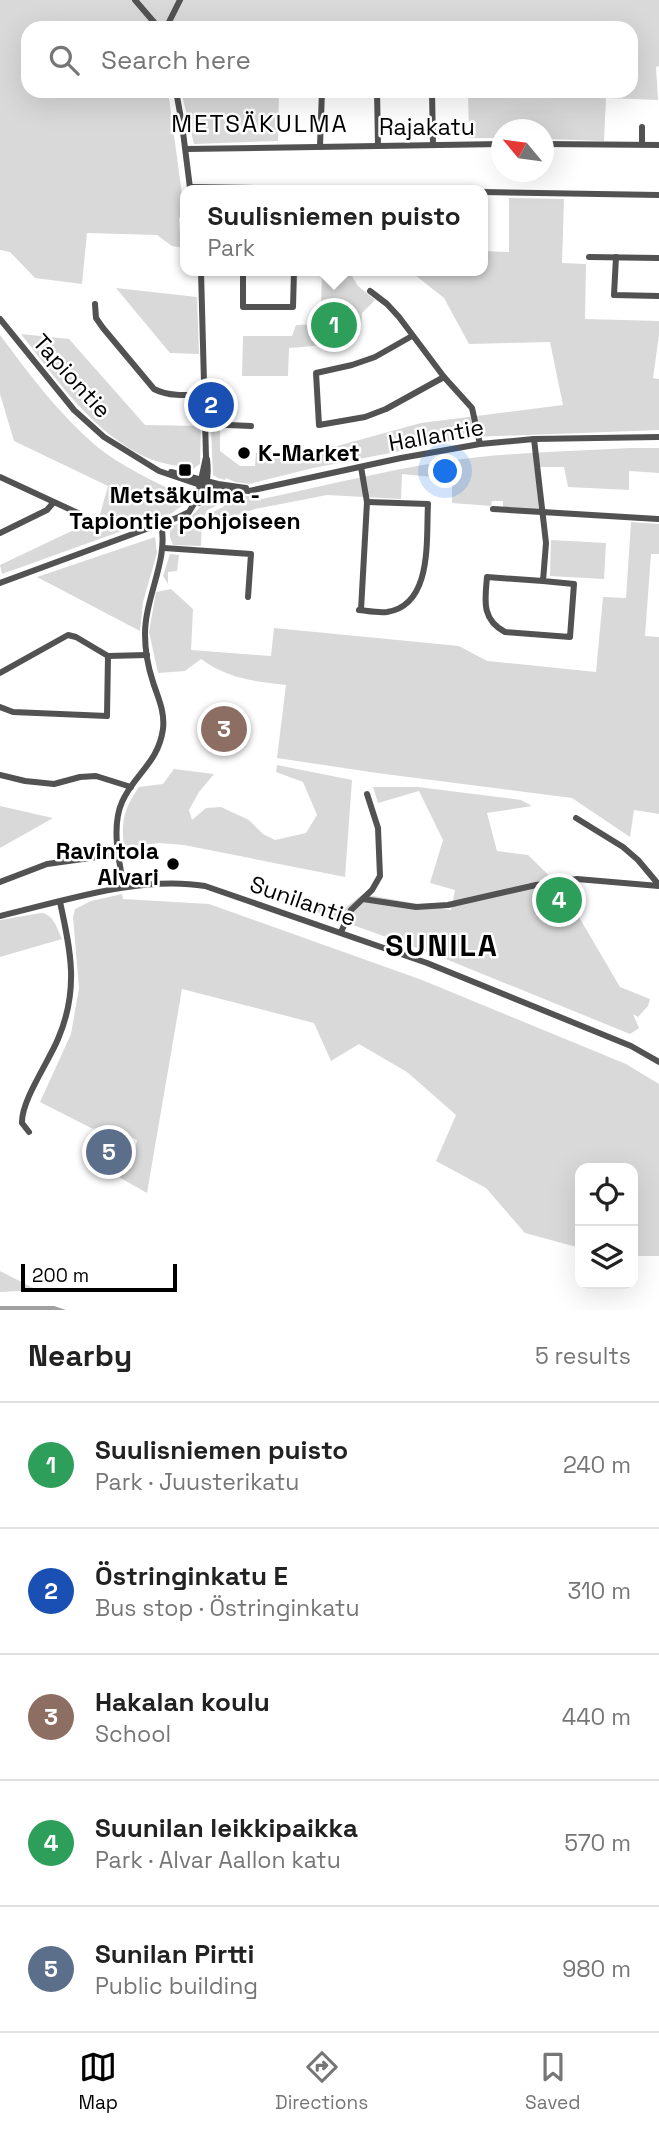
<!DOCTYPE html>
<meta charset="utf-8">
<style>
body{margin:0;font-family:"Space Grotesk",sans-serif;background:#f6f6f6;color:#222}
.controls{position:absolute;right:21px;bottom:21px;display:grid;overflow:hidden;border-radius:14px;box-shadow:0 7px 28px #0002}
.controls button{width:63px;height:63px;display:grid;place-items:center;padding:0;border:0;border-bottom:2px solid #e0e0e0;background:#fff;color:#222;font:35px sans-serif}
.compass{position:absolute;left:491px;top:119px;width:63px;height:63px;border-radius:50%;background:#fff;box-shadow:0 7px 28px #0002;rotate:299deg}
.scale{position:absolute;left:21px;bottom:18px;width:156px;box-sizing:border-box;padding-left:7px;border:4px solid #000;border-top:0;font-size:19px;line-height:24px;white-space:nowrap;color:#000;-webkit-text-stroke:5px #fff;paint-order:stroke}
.you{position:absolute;left:446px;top:472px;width:24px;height:24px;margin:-18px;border:5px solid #fff;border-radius:50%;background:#1a73e8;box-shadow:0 0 0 10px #1a73e833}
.badge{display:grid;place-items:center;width:46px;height:46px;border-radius:50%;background:#000;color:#fff;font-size:23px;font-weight:700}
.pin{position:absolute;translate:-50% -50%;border:4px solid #fff;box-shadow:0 2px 7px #0006}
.popup{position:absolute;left:180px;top:185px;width:308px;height:91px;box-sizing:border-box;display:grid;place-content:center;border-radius:14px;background:#fff;filter:drop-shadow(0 2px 5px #0005);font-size:23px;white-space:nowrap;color:#767676}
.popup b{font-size:26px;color:#222}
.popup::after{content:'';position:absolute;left:50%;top:100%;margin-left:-14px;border:14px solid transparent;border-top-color:#fff}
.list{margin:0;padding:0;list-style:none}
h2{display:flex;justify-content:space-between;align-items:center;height:91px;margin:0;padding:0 28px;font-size:30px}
h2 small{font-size:23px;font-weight:400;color:#767676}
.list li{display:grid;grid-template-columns:46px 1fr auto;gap:21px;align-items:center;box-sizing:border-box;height:126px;padding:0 28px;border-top:2px solid #e0e0e0}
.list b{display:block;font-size:26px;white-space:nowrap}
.list p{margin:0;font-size:23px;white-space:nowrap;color:#767676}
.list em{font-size:23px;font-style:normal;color:#767676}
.icon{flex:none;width:38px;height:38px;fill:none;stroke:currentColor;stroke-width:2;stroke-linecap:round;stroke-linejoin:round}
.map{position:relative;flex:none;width:659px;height:1310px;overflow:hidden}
.search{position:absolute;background:#fff;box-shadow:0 7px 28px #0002;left:21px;right:21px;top:21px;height:77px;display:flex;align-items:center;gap:18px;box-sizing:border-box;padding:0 24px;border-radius:21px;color:#767676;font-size:26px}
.sheet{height:721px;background:#fff}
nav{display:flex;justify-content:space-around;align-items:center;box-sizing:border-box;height:98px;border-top:2px solid #e0e0e0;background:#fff;font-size:19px;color:#767676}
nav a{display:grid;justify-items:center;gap:4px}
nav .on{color:#000}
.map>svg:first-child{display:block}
.green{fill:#d9d9d9}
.water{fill:#a0a0a0}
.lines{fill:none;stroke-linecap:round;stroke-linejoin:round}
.minor{stroke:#525252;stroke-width:6}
.poi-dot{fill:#000;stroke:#fff;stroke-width:2.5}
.labels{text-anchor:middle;stroke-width:5;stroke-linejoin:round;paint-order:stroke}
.street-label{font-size:23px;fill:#000;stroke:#fff}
.poi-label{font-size:23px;font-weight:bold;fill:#000;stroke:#fff;text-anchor:start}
.neighbourhood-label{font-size:24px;letter-spacing:2px;fill:#000;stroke:#fff}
.district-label{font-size:30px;font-weight:bold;letter-spacing:2px;fill:#000;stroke:#fff}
</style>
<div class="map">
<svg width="659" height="1310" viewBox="0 0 659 1310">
<rect width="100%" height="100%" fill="#fff"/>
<!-- green -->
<g class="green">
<polygon points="0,0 659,0 659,66 656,67 658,100 606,98 604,141 544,139 544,130 502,130 501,138 469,138 468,91 631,91 631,28 28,28 28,91 168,91 184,209 184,213 179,218 180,235 185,236 185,248 172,246 157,235 87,233 82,284 35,278 10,252 0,250"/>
<polygon points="181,91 279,91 278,141 194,144"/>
<polygon points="509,198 564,199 562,263 586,264 585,319 659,321 659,335 653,378 659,379 659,430 473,437 313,468 249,484 235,482 226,478 225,480 218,478 213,475 211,430 220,430 220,451 240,466 255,466 256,453 337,446 421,423 563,405 550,342 469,344 444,298 410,271 483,271 483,251 509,252"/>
<path d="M322 274 352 276 358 286 375 300 362 313 361 328C332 344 321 346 289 348L288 376H242L243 336H292L296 325 316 324 321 304Z"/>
<polygon points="116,288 197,297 199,354 170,353"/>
<path d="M21 334 69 339 145 425 201 426 200 464 193 469C178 466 163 464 150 459 94 435 57 380 21 334Z"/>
<path d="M0 335C29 374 58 413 95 445 121 467 153 480 183 496L188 501 172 513 2 574 0 565 99 518 108 486 14 441 0 394Z"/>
<path d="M630 448H659V473L629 471V490L568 487 564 467H535L539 511 503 507V501H492L491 506 452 503V479L402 474 401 499 327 495 255 509 211 524 210 518 213 512 223 507 230 496H256L262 499C333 484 406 465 479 457 529 452 579 451 630 448Z"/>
<path d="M217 493 225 494C223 504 216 506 207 510L202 520 201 546 173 545 170 537V527L190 518 212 494Z"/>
<path d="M631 522 659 524V554H651L645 636 659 637V814L634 810 630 837 572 798 377 773 277 758 286 685C253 681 229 679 201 659L185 671 158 673 149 632 156 592 171 589 193 609 191 650 271 656 274 628 459 646 487 661 596 672 603 597 626 598Z"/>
<polygon points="155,537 157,553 143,602 140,631 37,577"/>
<polygon points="551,540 606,543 604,579 550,576"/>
<polygon points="170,554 179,555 177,571 168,572 168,584 163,576"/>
<path d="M277 765 352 780 345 877 184 845 159 843 124 847C121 820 124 809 139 787L163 784 174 769 214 774 199 792 189 810 192 820 206 808 221 807 249 820 263 834 275 840 306 833 317 815 303 782 276 772Z"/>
<polygon points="373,787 418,787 521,800 532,806 487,813 497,851 528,855 562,888 620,987 650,999 648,1006 638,1017 633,1014 639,1028 630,1034 431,953 252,889 291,900 344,909 363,894 451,910 455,890 430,883 443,840 419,791 378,803"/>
<polygon points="0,806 53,818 0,848"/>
<polygon points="122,894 123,899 209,904 422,980 626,1064 659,1084 659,1256 633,1256 633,1168 580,1168 580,1248 525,1233 486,1188 436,1161 456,1115 407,1072 359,1044 331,1061 314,1023 182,989 147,1193 117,1176 131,1168 137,1140 106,1125 93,1129 40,1102 71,1034 79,988 73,917 75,909 91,901"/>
<path d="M41 913C54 914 57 929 62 939L0 957V920Z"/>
<polygon points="0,1270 0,1271 37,1290 0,1292"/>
</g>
<!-- water -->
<polygon class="water" points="0,1306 54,1306 66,1310 0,1310"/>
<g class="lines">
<!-- minor -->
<g class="minor">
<polyline points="135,0 159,28"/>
<polyline points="166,28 180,0"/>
<polyline points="176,91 182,124 190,188"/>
<polyline points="377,91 378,145"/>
<polyline points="432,91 433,145"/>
<polyline points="642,127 642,144"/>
<polyline points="544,144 659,145"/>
<polyline points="320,146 322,91"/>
<polyline points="186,149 502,144"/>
<polyline points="190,187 385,190"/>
<polyline points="483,192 659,195"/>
<polyline points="589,257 659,258"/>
<polyline points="616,257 614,295 659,296"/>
<polyline points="243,271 243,307 293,307 294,271"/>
<polyline points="370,291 387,304 399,317 444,377 472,408 480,444"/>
<path d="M95 304 96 318 103 328 154 389C169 397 188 395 205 394"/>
<polyline points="0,319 74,410 104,437 159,471 206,487 249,491 401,458 480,444 534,439 659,437"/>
<polyline points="412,336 375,357 352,365 316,373 319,425 365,417 386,409 444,377"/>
<polyline points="205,424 251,426"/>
<path d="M534 439 546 543 543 581 574 584 570 637 505 632C481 619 485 600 487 577L543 581"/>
<polyline points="361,467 367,502 361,610"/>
<polyline points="171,472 218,484 246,488"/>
<polyline points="0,477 80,514"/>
<path d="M199 503C207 489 209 475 207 459"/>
<polyline points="493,509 658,519"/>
<polyline points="0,533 47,510 53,503"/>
<polyline points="164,548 251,554 248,597"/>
<polyline points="0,583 179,517 189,512 197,499 206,457 201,271"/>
<path d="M359 610C368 611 378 613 387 612 433 605 426 539 428 504L367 502"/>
<polyline points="108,656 147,655"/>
<polyline points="0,673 68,635 76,637 108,656"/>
<polyline points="0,707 13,712 107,716 108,656"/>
<polyline points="0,775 25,781 54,784 80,777 96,776 131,787"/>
<polyline points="576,818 623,847 638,860 659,885"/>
<polyline points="0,882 47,864 119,854"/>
<path d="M124 887C119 862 111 827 122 802 134 774 158 764 163 729 165 711 158 698 153 682 148 667 145 650 145 634 145 597 169 559 161 524"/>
<polyline points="363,899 416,907 448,905 536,885 577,879 659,886"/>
<path d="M0 916C64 901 140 875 205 886L427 963 631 1046 659 1062"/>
<polyline points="341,932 351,910 372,890 380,876 378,828 367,794"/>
<path d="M29 1132 22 1123C21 1101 49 1061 58 1039 79 990 71 952 60 902"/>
</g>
</g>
<!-- markers -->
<g class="poi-dot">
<circle cx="244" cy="453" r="7"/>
<rect x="178" y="463" width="14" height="14" rx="3.5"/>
<circle cx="173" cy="864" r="7"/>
</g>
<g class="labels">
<!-- street labels -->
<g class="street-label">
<text x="427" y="135">Rajakatu</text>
<text transform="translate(72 376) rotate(48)" y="8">Tapiontie</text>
<text transform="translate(436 435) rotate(-10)" y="8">Hallantie</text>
<text transform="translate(303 901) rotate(19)" y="8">Sunilantie</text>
</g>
<!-- poi labels -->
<g class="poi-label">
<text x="258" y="461">K-Market</text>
<text x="185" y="503" text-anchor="middle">Metsäkulma -<tspan x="185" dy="26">Tapiontie pohjoiseen</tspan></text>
<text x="159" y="859" text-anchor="end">Ravintola<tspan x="159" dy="26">Alvari</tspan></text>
</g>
<!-- neighbourhood labels -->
<g class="neighbourhood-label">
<text x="260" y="132">METSÄKULMA</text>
</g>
<!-- district labels -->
<g class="district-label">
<text x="442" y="956">SUNILA</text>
</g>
</g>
</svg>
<div class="controls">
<button><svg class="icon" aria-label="locate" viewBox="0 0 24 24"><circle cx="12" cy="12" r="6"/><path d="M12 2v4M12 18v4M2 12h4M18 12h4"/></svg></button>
<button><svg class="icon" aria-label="layers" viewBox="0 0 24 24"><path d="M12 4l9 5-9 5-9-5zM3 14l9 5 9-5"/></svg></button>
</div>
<svg class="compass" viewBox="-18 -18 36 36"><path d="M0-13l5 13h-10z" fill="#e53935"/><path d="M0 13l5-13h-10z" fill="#767676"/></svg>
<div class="scale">200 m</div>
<div class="you"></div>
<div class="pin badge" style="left:334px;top:325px;background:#2e9e5b">1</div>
<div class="popup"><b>Suulisniemen puisto</b>Park</div>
<div class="pin badge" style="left:211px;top:405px;background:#1a4fb4">2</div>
<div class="pin badge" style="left:224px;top:729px;background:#8d6e63">3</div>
<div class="pin badge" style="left:559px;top:900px;background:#2e9e5b">4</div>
<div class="pin badge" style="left:109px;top:1152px;background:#5c6f8a">5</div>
<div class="search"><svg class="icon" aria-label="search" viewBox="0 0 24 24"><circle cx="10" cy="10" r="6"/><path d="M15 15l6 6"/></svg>Search here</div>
</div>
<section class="sheet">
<h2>Nearby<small>5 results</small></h2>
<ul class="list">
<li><span class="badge" style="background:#2e9e5b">1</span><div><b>Suulisniemen puisto</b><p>Park · Juusterikatu</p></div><em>240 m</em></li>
<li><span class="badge" style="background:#1a4fb4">2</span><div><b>Östringinkatu E</b><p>Bus stop · Östringinkatu</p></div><em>310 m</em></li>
<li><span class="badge" style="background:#8d6e63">3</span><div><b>Hakalan koulu</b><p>School</p></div><em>440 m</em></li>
<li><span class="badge" style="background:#2e9e5b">4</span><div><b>Suunilan leikkipaikka</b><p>Park · Alvar Aallon katu</p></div><em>570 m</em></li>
<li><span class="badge" style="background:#5c6f8a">5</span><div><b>Sunilan Pirtti</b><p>Public building</p></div><em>980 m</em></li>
</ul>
</section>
<nav>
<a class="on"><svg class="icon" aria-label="map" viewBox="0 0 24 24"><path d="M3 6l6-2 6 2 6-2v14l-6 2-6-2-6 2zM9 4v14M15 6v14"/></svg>Map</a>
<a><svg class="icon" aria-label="directions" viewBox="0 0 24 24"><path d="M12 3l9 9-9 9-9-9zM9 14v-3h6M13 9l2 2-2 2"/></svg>Directions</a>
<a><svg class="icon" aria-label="saved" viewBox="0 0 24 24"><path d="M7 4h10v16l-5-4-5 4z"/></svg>Saved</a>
</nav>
